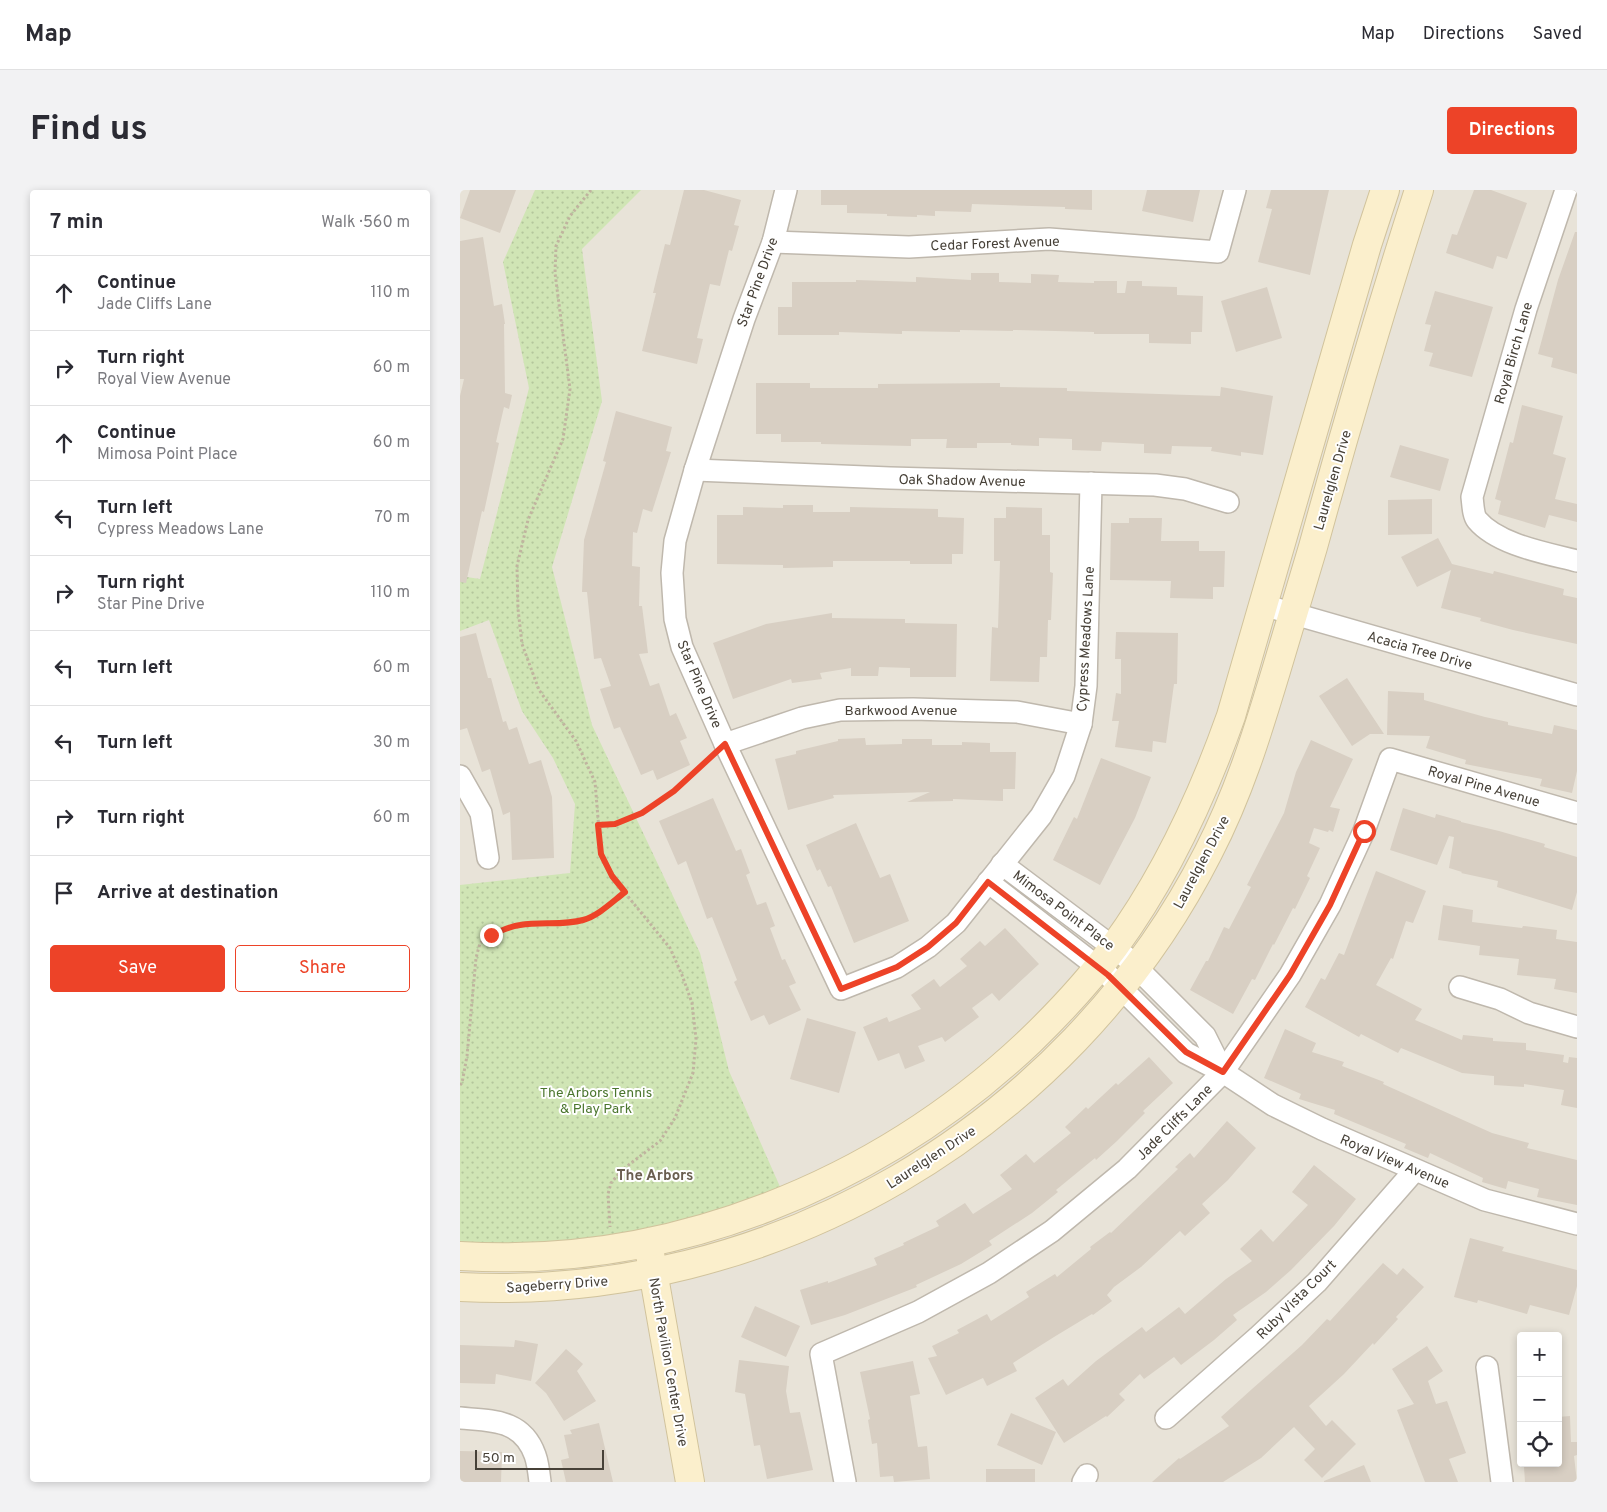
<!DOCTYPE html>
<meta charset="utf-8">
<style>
body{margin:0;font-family:Overpass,sans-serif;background:#f2f2f3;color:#2b2b33}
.controls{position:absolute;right:15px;bottom:15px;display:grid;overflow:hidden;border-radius:5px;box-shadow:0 2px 8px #0003}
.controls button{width:45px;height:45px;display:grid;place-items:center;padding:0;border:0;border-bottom:1px solid #e1e1e2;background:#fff;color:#2b2b33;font:25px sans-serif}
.scale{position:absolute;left:15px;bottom:12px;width:129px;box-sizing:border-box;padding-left:5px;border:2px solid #474138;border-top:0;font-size:14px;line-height:18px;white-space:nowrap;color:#474138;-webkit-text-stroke:4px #fff;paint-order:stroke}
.stop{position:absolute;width:15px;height:15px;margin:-11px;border:4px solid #ed4328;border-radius:50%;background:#fff}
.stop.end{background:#ed4328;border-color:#fff;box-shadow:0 1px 5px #0008}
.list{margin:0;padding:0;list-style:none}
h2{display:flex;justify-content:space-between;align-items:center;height:65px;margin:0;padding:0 20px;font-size:21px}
h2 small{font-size:16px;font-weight:400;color:#7c7c81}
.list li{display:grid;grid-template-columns:32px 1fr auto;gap:15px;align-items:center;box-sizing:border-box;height:75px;padding:0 20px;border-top:1px solid #e1e1e2}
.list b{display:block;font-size:19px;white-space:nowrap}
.list p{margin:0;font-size:16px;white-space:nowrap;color:#7c7c81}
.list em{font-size:16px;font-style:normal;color:#7c7c81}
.actions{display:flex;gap:10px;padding:15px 20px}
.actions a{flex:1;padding:11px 0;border:1px solid #ed4328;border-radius:5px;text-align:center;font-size:18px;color:#ed4328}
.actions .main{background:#ed4328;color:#fff}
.icon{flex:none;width:28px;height:28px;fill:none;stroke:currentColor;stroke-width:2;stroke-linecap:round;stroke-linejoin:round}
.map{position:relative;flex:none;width:1117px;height:1292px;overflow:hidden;border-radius:5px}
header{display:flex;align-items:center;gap:30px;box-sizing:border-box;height:70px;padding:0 25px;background:#fff;border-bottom:1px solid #e1e1e2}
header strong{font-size:24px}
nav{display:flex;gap:28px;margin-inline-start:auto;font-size:18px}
.intro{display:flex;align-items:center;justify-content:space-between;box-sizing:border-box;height:120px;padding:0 30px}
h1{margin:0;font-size:35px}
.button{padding:12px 22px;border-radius:5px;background:#ed4328;color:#fff;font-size:18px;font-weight:700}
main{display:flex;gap:30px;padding:0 30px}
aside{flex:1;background:#fff;border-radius:5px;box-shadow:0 2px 8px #0003}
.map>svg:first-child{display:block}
.residential{fill:#e8e3d8;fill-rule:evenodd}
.park{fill:url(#park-dots)}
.building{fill:#d8cfc3}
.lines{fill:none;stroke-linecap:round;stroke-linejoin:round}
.street-casing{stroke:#bfb8ad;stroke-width:24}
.secondary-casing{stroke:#d1c39c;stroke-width:30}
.path{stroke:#c0b49f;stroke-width:3;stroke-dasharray:2.5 2.5;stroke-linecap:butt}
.street{stroke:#fff;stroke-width:21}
.secondary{stroke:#fbefcc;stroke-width:28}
.route{stroke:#ed4328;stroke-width:6}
.labels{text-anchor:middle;stroke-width:4;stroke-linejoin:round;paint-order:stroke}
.street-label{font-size:14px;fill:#474138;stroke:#fff}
.park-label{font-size:14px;fill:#4b762e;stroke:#fff}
.neighbourhood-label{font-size:15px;font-weight:bold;fill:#6a5f50;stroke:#fff}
</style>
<header>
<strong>Map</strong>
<nav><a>Map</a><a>Directions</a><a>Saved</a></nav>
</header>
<div class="intro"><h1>Find us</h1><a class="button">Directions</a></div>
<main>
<aside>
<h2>7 min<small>Walk · 560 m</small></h2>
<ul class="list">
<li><svg class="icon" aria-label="ahead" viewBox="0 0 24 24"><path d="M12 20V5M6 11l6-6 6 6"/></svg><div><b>Continue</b><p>Jade Cliffs Lane</p></div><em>110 m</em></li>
<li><svg class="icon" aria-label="right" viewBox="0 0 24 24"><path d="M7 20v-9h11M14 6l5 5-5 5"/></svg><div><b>Turn right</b><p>Royal View Avenue</p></div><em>60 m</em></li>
<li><svg class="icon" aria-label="ahead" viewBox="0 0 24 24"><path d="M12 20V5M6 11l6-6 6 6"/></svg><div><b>Continue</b><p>Mimosa Point Place</p></div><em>60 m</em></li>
<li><svg class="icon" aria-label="left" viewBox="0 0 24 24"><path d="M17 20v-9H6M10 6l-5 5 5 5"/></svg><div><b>Turn left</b><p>Cypress Meadows Lane</p></div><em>70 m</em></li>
<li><svg class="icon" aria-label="right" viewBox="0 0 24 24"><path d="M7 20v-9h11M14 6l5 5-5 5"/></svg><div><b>Turn right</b><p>Star Pine Drive</p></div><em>110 m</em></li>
<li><svg class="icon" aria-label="left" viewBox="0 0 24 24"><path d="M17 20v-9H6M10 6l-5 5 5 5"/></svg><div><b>Turn left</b></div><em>60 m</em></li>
<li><svg class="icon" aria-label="left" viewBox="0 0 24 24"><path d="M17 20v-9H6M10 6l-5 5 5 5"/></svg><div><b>Turn left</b></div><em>30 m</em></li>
<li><svg class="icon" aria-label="right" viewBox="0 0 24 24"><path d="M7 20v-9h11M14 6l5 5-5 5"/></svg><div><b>Turn right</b></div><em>60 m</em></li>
<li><svg class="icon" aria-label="arrive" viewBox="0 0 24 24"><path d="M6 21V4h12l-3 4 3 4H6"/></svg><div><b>Arrive at destination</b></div></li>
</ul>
<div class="actions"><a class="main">Save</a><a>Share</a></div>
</aside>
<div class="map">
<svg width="1117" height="1292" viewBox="0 0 1117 1292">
<defs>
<pattern id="park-dots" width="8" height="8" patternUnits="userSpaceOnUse" patternTransform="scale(1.25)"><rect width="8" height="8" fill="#d0e5b5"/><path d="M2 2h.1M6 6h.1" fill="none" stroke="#b4c69c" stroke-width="1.8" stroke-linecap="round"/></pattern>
</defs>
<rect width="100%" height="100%" fill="#f4f1ea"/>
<!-- residential -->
<path class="residential" d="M0 0H1117V1292H0ZM1061 1146H1098V1273H1061Z"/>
<!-- park -->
<polygon class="park" points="75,0 181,0 122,59 142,211 92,377 132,535 240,763 269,881 321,999 238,1027 152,1046 64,1055 0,1053 0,695 110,683 115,614 93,568 62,521 29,430 0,441 0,386 20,389 69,198 43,72"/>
<!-- building -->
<g class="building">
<polygon points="10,0 56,0 40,43 0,28"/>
<polygon points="224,0 244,0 281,10 274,35 279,36 272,61 269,60 260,96 250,94 237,148 243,149 237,174 182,161 196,103 193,103 205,54 210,55"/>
<polygon points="361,0 632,0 632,20 605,19 605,17 512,14 511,22 475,21 475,26 457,25 457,27 427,26 427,24 387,23 387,15 361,15"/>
<polygon points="687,0 740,0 733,32 682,21"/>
<polygon points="811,0 869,0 850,85 798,72 812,19 806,18"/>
<polygon points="1014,0 1031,0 1067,13 1047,69 1037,66 1033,79 986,63 992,44 997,45"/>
<polygon points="1115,42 1117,42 1117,184 1091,177 1093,168 1078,164 1098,90"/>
<polygon points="23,47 34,116 42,114 45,134 44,134 45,203 52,205 49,219 44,217 36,252 39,253 24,322 22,321 6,393 0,392 0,206 4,189 0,189 0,51"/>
<polygon points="511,83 539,83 539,92 571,93 571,84 599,85 598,92 634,93 634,91 657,91 657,103 665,103 667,91 682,91 682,96 717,97 717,105 743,106 742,142 731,142 731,154 689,153 689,144 634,144 634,142 553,140 553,141 500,140 500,142 442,141 442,144 379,142 379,145 318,145 318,117 332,117 332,92 396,92 396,90 456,92 456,87 511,90"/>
<polygon points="807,97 822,148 776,162 761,111"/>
<polygon points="975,101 1033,117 1012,187 969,176 973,163 964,161 971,135 965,134"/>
<polygon points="296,193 350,193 350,198 418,198 418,194 540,193 540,197 607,198 607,201 760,206 761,197 813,206 803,265 781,262 781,266 751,261 752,257 712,256 711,264 684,263 684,254 642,252 641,261 612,260 612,249 579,248 579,256 551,255 551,253 517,253 517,258 486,258 487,249 451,249 451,256 361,254 361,252 321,252 321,244 296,244"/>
<polygon points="1062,215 1103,226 1093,264 1106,268 1095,309 1117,314 1117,332 1089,325 1085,338 1038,324 1041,311 1035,309 1050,252 1053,253"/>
<polygon points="156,221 212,237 206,261 211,262 192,322 183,319 177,343 173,342 172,376 180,377 179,416 182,416 188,463 179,464 190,496 199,493 210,526 216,523 227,548 220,551 230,575 197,590 193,580 181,585 160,537 154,539 140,499 151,496 141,468 134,469 127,402 122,402 124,350 146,272 143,271"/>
<polygon points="940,255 989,269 980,301 930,287"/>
<polygon points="972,309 972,344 928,345 928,310"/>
<polygon points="323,315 353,315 353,322 390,322 390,317 478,319 478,327 504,328 503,364 492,364 492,374 450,374 450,371 373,371 373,377 323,378 323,375 257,374 257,325 283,325 283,317 323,318"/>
<polygon points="546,317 582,318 582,345 590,345 590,382 593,383 591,430 588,430 587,467 580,467 579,492 530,491 532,437 538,438 540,371 534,371 534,328 546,328"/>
<polygon points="669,328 702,328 701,351 739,351 739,361 765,361 764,397 753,397 753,409 710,408 711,391 650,390 651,333 669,333"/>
<polygon points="978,348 992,374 1033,384 1034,381 1104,399 1103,405 1117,408 1117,454 1053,440 1020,431 1021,428 981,418 991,380 957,397 941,367"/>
<polygon points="372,423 372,428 445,429 445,433 497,434 496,487 450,487 450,478 419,477 418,486 391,486 391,478 360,483 362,489 332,493 331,489 273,509 253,453 306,434"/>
<polygon points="656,442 718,443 717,494 714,494 706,553 693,551 692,562 655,557 659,531 652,531 656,503 661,504 661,469 655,469"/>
<polygon points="16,443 28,488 31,488 43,532 46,531 49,540 57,537 69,574 81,570 92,607 94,668 52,670 50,622 43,625 30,579 22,582 7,538 0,540 0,447"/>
<polygon points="887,488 924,544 910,544 892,556 859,506"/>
<polygon points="928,501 964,503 964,510 1025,527 1048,532 1048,535 1092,544 1094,535 1117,540 1117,581 1112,603 1080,596 1082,589 1005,574 1006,570 966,558 970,546 927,545"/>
<polygon points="405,548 406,555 442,554 442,549 472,549 472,555 502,555 502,552 530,553 530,562 556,562 555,599 543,599 543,611 493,609 493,611 447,612 470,602 373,605 374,608 328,620 315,569 336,564 336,561 378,551 378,549"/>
<polygon points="851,550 893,569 870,617 880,619 873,642 869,640 868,642 854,638 849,653 860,658 847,686 850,688 835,719 833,718 814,755 813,754 795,790 792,789 773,824 730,800 746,771 748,771 764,737 769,739 791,697 787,695 824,623 836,582"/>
<polygon points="641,568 691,587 675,628 640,695 593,670 614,627 617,629"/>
<polygon points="253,608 276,661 281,659 290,683 286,685 297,715 306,712 315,736 310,738 322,770 325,769 336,793 329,796 341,820 309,835 304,825 291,831 274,792 277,790 252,727 247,729 226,671 218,675 199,631"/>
<polygon points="943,618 975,628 976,624 1001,631 1001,632 1039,641 1085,654 1084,657 1117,667 1117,702 1112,720 1037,697 1038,691 1001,683 1002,682 989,678 994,647 989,646 977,675 930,660"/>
<polygon points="396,633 420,688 430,684 449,731 394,753 371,696 368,697 360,679 357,681 346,655"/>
<polygon points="916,681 966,701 953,733 946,731 933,769 931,768 916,795 962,819 955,830 1002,850 1003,845 1033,848 1033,851 1066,853 1066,860 1104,865 1103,872 1108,873 1109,867 1117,868 1117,918 1101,915 1104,900 1064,894 1064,897 1034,895 1034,886 1002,883 941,858 938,863 901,844 899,847 845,817 861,788 865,790 879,763 884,765"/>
<polygon points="983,715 1013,720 1012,732 1062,738 1063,736 1097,740 1096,749 1117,752 1117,803 1094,799 1096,789 1057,785 1059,769 1019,765 1020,756 978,750"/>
<polygon points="545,738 579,774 539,811 532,803 512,818 519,827 485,852 482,847 458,856 465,871 445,879 439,863 418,871 403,837 427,827 429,832 461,819 451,805 474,789 480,797 507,776 500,769 520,751 525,756"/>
<polygon points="347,828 396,842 379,903 330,889"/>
<polygon points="825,839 856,853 852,862 884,872 882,876 924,892 923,894 1032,943 1069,953 1067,958 1117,970 1117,1015 1077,1007 1079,999 1048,991 1046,999 1022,992 1023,988 970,963 968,968 944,958 946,954 874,924 875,920 839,909 841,904 804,888"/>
<polygon points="689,867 713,893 683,921 685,923 657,951 636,970 635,968 596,1000 598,1002 572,1023 529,1051 532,1055 501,1074 456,1095 457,1097 385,1125 351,1135 340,1100 368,1091 368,1093 417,1075 414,1068 444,1055 443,1053 479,1036 476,1031 505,1013 513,1024 552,999 540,985 566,964 574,973 611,943 605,937 626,917 628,919 656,893 658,895"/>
<polygon points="767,931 796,958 768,990 742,1014 750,1023 725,1046 720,1041 681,1077 654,1097 647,1105 652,1111 633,1125 632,1124 594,1147 553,1173 557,1181 527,1196 523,1188 486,1205 468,1168 477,1166 472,1156 499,1143 497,1140 527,1124 531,1131 569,1107 566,1102 595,1084 597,1087 631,1059 630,1057 650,1042 651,1043 718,979 715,977 730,963 734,968"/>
<polygon points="854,975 896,1009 874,1036 831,1080 806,1102 773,1125 777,1130 754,1150 721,1175 714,1167 684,1189 680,1184 659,1204 665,1210 647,1227 646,1226 604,1253 575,1208 603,1189 608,1196 636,1171 682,1137 686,1142 719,1117 725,1124 766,1089 792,1071 780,1059 801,1039 813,1052 848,1015 832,1002"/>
<polygon points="1010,1048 1044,1057 1042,1061 1117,1080 1117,1096 1109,1125 1070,1115 1067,1124 1018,1110 1017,1113 994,1107"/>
<polygon points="923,1073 937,1085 943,1078 964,1097 936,1127 938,1129 914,1155 913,1153 884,1184 849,1216 866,1236 872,1230 896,1254 862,1288 844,1270 855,1259 834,1237 801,1268 763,1292 692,1292 719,1268 720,1269 769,1236 761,1227 792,1199 842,1155 867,1129 870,1131"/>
<polygon points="295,1116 340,1136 326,1167 281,1147"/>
<polygon points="55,1150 78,1154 71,1191 36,1184 35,1194 0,1193 0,1155 54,1157"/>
<polygon points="967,1156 983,1181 968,1191 976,1214 987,1211 1006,1263 989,1269 998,1292 965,1292 937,1220 954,1214 932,1179"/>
<polygon points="106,1159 123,1174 117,1181 136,1211 104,1231 86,1203 75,1193"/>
<polygon points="279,1170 329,1176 326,1201 330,1223 340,1222 353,1280 307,1289 300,1255 294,1256 285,1204 275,1202"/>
<polygon points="453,1171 460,1204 450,1206 458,1257 467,1256 470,1289 434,1292 433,1286 420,1287 417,1253 412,1254 408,1230 410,1229 400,1182"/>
<polygon points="551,1223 596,1242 582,1275 537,1255"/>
<polygon points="1110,1226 1111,1252 1117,1252 1117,1265 1114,1266 1117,1292 1065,1292 1064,1277 1098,1275 1098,1227"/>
<polygon points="139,1233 153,1292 106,1292 101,1270 109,1268 104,1245 112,1244 110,1240"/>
<polygon points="0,1261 42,1262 41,1292 0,1292"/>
<polygon points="904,1275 911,1292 864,1292 864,1291"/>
<rect x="526" y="1279" width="49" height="13"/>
</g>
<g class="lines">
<!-- street casing -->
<g class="street-casing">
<g id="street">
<polyline points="326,0 313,52 284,129 235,280 215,351 212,383 215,429 222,457 265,554 381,799 437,777 468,757 496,733 581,626 604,586 621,534 626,496 631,293"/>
<path d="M1106 0 1066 119 1012 307C1013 314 1013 325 1017 330 1038 355 1086 363 1117 371"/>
<polyline points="313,52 449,57 589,49 758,62 775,0"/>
<polyline points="235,280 430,288 695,295 725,299 768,312"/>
<polyline points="803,415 1117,505"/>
<polyline points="265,554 342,528 380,520 453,519 557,522 621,534"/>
<polyline points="0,586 21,623 28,668"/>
<polyline points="542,674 666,767 745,846 763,882"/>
<polyline points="528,692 648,785 726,863 763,882 813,915 862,939 1025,1010 1117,1034"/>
<polyline points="1000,797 1040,809 1069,823 1117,837"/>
<polyline points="1027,1177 1042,1292"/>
<path d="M0 1228C32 1231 62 1229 75 1265 78 1273 79 1283 80 1292"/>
<polyline points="706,1228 798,1147 857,1092 955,980"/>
<polyline points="385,1292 361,1164 458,1122 529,1083 592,1041 667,979 763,882 830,785 870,715 904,641 930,569 1117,623"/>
<polyline points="623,1292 627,1285"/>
</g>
</g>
<!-- secondary casing -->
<g class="secondary-casing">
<g id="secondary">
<polyline points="190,1064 230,1292"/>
<path d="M0 1066C210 1079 418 995 570 851 600 822 629 791 654 757 706 686 742 608 771 526L907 55 925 0"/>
<path d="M0 1097C310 1113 608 938 748 663 779 603 797 544 816 481 828 440 841 398 853 357 886 237 921 118 959 0"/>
</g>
</g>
<!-- path -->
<g class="path">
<polyline points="131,0 110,26 96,56 95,83 110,199 103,249 68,330 57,376 58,419 62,454 79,500 116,551 135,592 141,664 152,687 210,758 222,785 232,813 236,849 233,883 215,928 200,951 162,980 151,993 148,1004 150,1037"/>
<path d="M138 635C153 634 169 631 183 623 208 609 231 585 252 566"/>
<polyline points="0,895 2,893 7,866 16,768 20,753 31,745 44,739 61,734 109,733 124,730 139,723 165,703"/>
</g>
<!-- street -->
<use href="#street" class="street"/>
<!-- secondary -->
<use href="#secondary" class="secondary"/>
</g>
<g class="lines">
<!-- route -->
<path class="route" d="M31 745C41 741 50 736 60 735 81 731 102 736 123 730 138 726 152 712 165 702L152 686 141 664 138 635 155 634 182 623 214 601 265 554 381 799 437 777 468 757 496 733 528 692 648 785 726 862 763 882 830 785 870 715 904 641"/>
</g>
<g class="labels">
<!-- street labels -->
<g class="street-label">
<text transform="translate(535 53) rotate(-2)" y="5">Cedar Forest Avenue</text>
<text transform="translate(297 92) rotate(-70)" y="5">Star Pine Drive</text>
<text transform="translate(1053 163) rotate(-74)" y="5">Royal Birch Lane</text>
<text transform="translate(502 290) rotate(1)" y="5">Oak Shadow Avenue</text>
<text transform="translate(872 290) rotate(-74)" y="5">Laurelglen Drive</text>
<text transform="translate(625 449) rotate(-87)" y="5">Cypress Meadows Lane</text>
<text transform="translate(960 460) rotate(16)" y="5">Acacia Tree Drive</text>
<text transform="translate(240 494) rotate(67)" y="5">Star Pine Drive</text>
<text x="441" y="525">Barkwood Avenue</text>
<text transform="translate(1024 596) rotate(16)" y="5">Royal Pine Avenue</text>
<text transform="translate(741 672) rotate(-62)" y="5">Laurelglen Drive</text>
<text transform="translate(604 720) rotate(37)" y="5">Mimosa Point Place</text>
<text transform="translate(714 932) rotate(-45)" y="5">Jade Cliffs Lane</text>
<text transform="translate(471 967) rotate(-33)" y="5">Laurelglen Drive</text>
<text transform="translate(935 971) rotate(23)" y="5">Royal View Avenue</text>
<text transform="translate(97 1094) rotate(-4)" y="5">Sageberry Drive</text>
<text transform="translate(836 1109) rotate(-45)" y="5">Ruby Vista Court</text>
<text transform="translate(209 1172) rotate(80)" y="5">North Pavilion Center Drive</text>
</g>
<!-- park labels -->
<g class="park-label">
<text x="136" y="907">The Arbors Tennis<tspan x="136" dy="16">&amp; Play Park</tspan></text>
</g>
<!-- neighbourhood labels -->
<g class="neighbourhood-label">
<text x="195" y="990">The Arbors</text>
</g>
</g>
</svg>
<div class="controls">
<button>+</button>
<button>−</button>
<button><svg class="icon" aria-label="locate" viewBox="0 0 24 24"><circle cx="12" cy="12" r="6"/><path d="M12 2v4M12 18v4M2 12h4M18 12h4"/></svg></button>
</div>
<div class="scale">50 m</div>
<div class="stop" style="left:904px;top:641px"></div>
<div class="stop end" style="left:31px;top:745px"></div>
</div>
</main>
